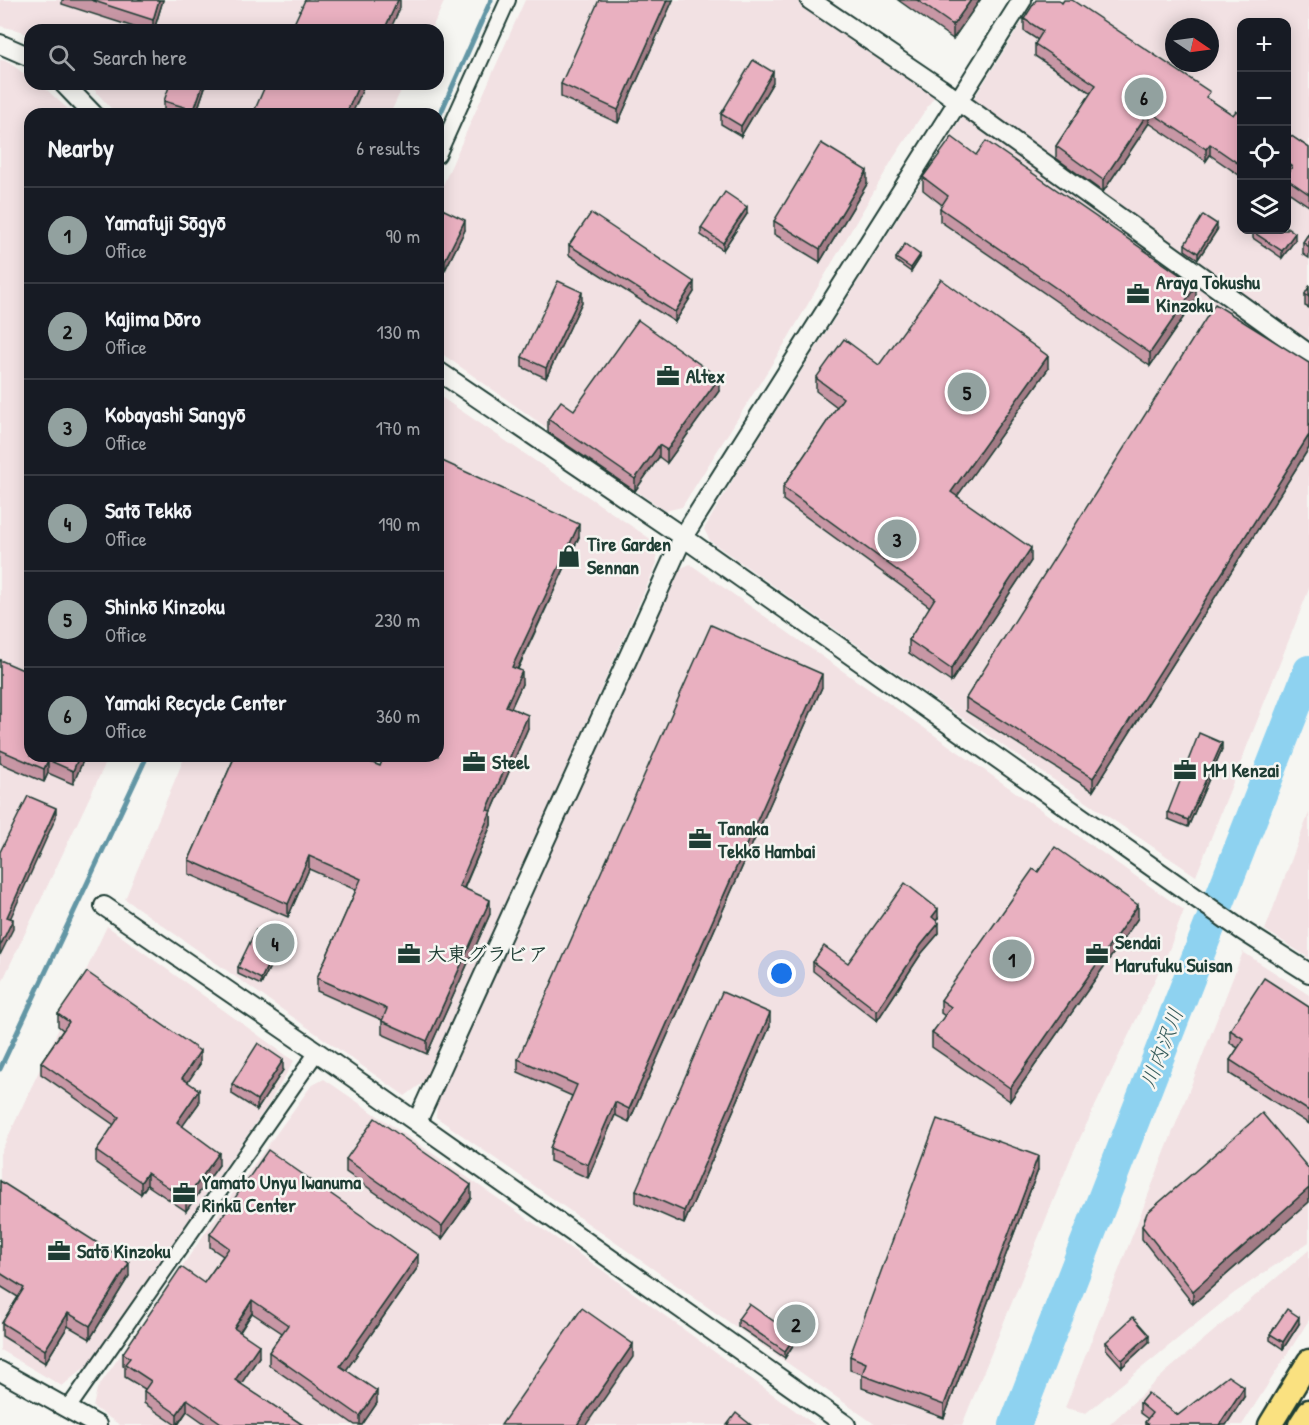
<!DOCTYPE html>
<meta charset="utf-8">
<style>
body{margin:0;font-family:"Patrick Hand","Klee One",sans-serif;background:#242831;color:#f1f3f6}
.controls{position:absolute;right:18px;top:18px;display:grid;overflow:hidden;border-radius:12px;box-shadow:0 3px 15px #0003}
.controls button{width:54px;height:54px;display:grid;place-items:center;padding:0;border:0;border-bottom:2px solid #363941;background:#171b24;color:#f1f3f6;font:30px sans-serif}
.compass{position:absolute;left:1165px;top:18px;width:54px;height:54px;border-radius:50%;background:#171b24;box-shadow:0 3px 15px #0003;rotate:103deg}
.you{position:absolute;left:782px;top:974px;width:21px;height:21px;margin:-15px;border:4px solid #fff;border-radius:50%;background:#1a73e8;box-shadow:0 0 0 9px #1a73e833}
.badge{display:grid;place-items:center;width:39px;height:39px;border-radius:50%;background:#92a19f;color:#111;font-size:20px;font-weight:700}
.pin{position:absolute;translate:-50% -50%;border:3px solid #fff;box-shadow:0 2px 6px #0006}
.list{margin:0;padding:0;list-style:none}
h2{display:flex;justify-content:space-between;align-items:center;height:78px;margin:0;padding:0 24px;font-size:26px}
h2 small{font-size:20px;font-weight:400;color:#9ea1a6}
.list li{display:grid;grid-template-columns:39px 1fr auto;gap:18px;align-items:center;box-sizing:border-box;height:96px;padding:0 24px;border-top:2px solid #363941}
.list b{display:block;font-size:22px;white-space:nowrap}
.list p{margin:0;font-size:20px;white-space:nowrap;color:#9ea1a6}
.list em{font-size:20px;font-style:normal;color:#9ea1a6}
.icon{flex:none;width:33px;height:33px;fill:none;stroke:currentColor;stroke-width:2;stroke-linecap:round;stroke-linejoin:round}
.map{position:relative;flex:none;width:1309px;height:1425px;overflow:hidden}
.search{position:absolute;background:#171b24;box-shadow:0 3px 15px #0003;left:24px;top:24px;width:420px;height:66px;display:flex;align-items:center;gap:15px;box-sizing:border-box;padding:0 21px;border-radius:18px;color:#9ea1a6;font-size:22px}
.panel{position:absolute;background:#171b24;box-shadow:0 3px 15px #0003;left:24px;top:108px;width:420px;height:654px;border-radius:18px}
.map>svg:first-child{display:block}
.built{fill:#f2e1e3;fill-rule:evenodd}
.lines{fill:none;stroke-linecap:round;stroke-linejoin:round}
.stream{stroke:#6296a5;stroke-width:5}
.river{stroke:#8ed2f0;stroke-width:32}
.minor-casing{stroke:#1f3d34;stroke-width:18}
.tertiary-casing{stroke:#1f3d34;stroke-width:22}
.primary-casing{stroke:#1f3d34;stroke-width:27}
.minor{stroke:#f6f6f2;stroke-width:14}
.tertiary{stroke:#f6f6f2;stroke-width:18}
.primary{stroke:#fae180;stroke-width:22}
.wall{fill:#c897a5;stroke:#1f3d34;stroke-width:1.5}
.shaded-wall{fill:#a37b86;stroke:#1f3d34;stroke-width:1.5}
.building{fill:#e9b0c0;stroke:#1f3d34;stroke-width:1.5}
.labels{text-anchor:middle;stroke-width:5;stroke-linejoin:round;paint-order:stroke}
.poi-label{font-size:20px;font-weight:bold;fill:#1f3d34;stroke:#f6f6f2;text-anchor:start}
.water-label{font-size:21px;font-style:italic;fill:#355b5a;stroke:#f6f6f2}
</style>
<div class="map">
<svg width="1309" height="1425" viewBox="0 0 1309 1425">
<rect width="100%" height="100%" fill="#f6f6f2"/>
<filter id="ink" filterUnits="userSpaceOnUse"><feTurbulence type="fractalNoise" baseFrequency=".0167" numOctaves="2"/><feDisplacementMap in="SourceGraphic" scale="12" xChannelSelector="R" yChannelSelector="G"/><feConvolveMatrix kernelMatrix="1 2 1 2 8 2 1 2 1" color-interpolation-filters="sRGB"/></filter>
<g filter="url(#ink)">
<!-- built -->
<g class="built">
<polygon points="0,0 445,0 431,30 30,30 30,37 21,31 0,26"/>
<polygon points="525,0 799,0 936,94 894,157 787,340 682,507 665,511 438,351 438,196"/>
<path d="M1036 0H1309V589L1196 876 937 701 710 541 704 529 737 473ZM1242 22H1286V230H1242ZM1174 27H1210V63H1174Z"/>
<polygon points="0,60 7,61 30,78 30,84 39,84 47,90 73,114 30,114 30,756 109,756 0,986"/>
<polygon points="89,84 404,84 390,114 116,114"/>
<polygon points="438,395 655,542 657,563 428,1079 405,1096 125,899 185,756 438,756"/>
<polygon points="690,564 1184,910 1169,950 1072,1155 962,1425 876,1425 436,1117 437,1102 675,571"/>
<polygon points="1309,813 1309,958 1265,930"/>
<polygon points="107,926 294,1061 266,1108 89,1364 62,1386 0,1350 0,1154"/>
<polygon points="1243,952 1309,995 1309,1242 1233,1294 1086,1413 1065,1408"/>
<polygon points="324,1079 602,1270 815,1425 120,1425 93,1407 97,1389 228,1200 311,1086"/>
<polygon points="1309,1250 1309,1320 1242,1425 1109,1425 1167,1371"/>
</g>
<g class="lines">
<!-- stream -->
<g class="stream">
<polyline points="438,119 491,0"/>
<polyline points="0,1069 147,756"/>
</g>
<!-- river -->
<polyline class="river" points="1015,1425 1309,671"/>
<!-- minor casing -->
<g class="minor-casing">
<g id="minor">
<polyline points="438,155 508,0"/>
<polyline points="69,1407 317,1052"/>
</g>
</g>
<!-- tertiary casing -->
<g class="tertiary-casing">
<g id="tertiary">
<polyline points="810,0 940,88 1309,354"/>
<polyline points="0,44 30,57"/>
<polyline points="64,84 93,114"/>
<polyline points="438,371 683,537 1243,931 1309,973"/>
<polyline points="104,906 317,1052 846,1425"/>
<polyline points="417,1122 683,537 1022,0"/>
<polyline points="0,1371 97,1425"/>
</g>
</g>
<!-- primary casing -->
<g class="primary-casing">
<g id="primary">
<polyline points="1270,1425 1309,1361"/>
<polyline points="1300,1425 1309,1411"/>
</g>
</g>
<!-- minor -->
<use href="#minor" class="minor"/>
<!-- tertiary -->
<use href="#tertiary" class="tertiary"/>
<!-- primary -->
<use href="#primary" class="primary"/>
</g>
<!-- wall -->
<g class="wall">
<polygon points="62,0 163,0 154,30 143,30 62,4"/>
<polygon points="673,0 618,123 561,97 561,84"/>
<polygon points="898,0 980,0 953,39"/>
<polygon points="1024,19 1210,100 1233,115 1242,115 1242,177 1210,155 1206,161 1149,123 1103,192 1056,158 1056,146 1091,93 1035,56 1035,44 1038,40 1024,31"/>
<polygon points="773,82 741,136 721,124 721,114"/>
<polygon points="206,84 196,114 174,114 164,111 164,101"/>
<polygon points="1287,133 1309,148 1309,206 1287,191"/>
<polygon points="976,155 1196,299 1150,366 940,221 940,208 942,205 923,190 923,177"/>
<polygon points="867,184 820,262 774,234 774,221"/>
<polygon points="438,207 465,230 445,270 438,267"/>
<polygon points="747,214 723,250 701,235 701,228"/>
<polygon points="1217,230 1198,259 1185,250 1185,244"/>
<polygon points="1253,232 1295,240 1282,258 1253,238"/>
<polygon points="1309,233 1309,258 1303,254 1303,242"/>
<polygon points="569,245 694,292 675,322 569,255"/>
<polygon points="896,258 920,258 911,272 896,261"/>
<polygon points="1309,287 1309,308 1305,306 1305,294"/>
<polygon points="582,302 546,378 522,367 522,357"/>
<polygon points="1309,363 1309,448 1093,791 966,711 966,698"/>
<polygon points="879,365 1048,369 957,496 1031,561 951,682 909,653 909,640 930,607 783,500 783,487 837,407 816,391 816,378"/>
<polygon points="719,391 667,463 659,457 635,491 548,432 548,419 574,410"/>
<polygon points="438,459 579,537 518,669 522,684 511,708 528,728 491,813 491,825 464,889 490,914 427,1054 382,1034 382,1020 317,991 317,978 356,890 309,869 288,917 189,874 189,860 235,756 359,756 358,757 380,766 438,756"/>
<polygon points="0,660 85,756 73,784 48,773 44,782 0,763"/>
<polygon points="822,687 629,1122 615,1115 588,1178 550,1161 550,1148 572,1096 518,1072 518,1059"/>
<polygon points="1222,749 1188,827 1168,819 1168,812"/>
<polygon points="1038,872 1138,918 1010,1101 932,1047 932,1033 945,1016 941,1013 941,1000"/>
<polygon points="938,918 937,921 939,933 921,954 877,1021 813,971 813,962 848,963"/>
<polygon points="279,948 261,985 238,974 238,967"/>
<polygon points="1309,1007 1309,1124 1230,1074 1230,1060 1238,1048 1230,1043 1230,1030"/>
<polygon points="58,1014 200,1064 187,1082 199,1103 182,1126 219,1165 186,1211 147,1185 141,1194 96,1163 96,1151 114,1125 41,1074 41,1062 63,1030 58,1026"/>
<polygon points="770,1026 684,1224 636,1203 636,1190"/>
<polygon points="283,1070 257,1110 232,1094 232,1084"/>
<polygon points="346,1159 471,1198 442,1239 346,1172"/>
<polygon points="1309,1169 1309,1202 1193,1304 1142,1239 1142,1226"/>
<polygon points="1038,1170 944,1418 862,1388 862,1374 850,1370 850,1356"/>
<polygon points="0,1181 129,1276 90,1339 68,1326 45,1363 2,1336 2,1323 18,1297 0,1286"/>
<polygon points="210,1234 418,1267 346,1370 377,1403 362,1425 355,1425 269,1365 269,1352 282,1333 252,1313 240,1332 259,1357 240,1384 303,1425 207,1425 187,1411 178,1425 176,1425 144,1403 144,1391 145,1389 125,1377 125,1367 123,1365 123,1353 204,1283 223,1256 210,1247"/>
<polygon points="738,1319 795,1342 785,1358 738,1326"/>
<polygon points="1299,1324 1283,1349 1270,1340 1270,1334"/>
<polygon points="1106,1342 1149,1342 1122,1367 1106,1349"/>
<polygon points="1244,1397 1226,1425 1145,1425 1145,1422 1148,1419 1140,1413 1140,1403 1178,1415"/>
</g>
<!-- shaded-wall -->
<g class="shaded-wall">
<polygon points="159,0 163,0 154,30 153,30 153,20"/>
<polygon points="398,0 400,0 400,8 390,30 384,30"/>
<polygon points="667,0 673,0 618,123 618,110"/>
<polygon points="971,0 980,0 953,39 953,25"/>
<polygon points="773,72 773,82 741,136 741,126"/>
<polygon points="203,84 206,84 196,114 194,114 194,110"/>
<polygon points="359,84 365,84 352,114 346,114"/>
<polygon points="1149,111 1149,123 1103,192 1103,180"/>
<polygon points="1210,144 1210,155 1206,161 1206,149"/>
<polygon points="867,171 867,184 820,262 820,249"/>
<polygon points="747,207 747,214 723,250 723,243"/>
<polygon points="465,220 465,230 445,270 445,260"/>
<polygon points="1217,224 1217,230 1198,259 1198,253"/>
<polygon points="1295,233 1295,240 1282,258 1282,251"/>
<polygon points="920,255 920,258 911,272 911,268"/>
<polygon points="694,282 694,292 675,322 675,312"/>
<polygon points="1196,286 1196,299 1150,366 1150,353"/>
<polygon points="582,292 582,302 546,378 546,368"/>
<polygon points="1048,356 1048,369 951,505 951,492"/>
<polygon points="719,378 719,391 667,463 667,450"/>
<polygon points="1309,435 1309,448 1093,791 1093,778"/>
<polygon points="659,445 659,457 635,491 635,479"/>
<polygon points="579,524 579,537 512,680 512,667"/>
<polygon points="1031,548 1031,561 951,682 951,669"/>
<polygon points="522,671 522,684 506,719 506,706"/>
<polygon points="822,674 822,687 629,1122 629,1109"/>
<polygon points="528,715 528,728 491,813 491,825 459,899 459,886 487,810"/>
<polygon points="1222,743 1222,749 1188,827 1188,820"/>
<polygon points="79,756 85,756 73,784 73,771"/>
<polygon points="48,760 48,773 44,782 44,769"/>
<polygon points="56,808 56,817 7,926 7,917"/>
<polygon points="309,856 309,869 288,917 288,904"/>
<polygon points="490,900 490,914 427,1054 427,1041"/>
<polygon points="1138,905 1138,918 1010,1101 1010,1088"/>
<polygon points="938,909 938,918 932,927 932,917"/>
<polygon points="13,919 13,929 0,955 0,946"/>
<polygon points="939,923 939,933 921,954 877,1021 877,1011 921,945"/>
<polygon points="279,941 279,948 261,985 261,979"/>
<polygon points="770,1013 770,1026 684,1224 684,1211"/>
<polygon points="200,1051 200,1064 182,1091 182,1078"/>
<polygon points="283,1060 283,1070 257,1110 257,1100"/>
<polygon points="199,1090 199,1103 177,1134 177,1122"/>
<polygon points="615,1102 615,1115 588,1178 588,1165"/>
<polygon points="219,1153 219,1165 186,1211 186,1199"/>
<polygon points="1038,1156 1038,1170 944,1418 944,1405"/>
<polygon points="147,1173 147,1185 141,1194 141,1182"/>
<polygon points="471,1185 471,1198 442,1239 442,1226"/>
<polygon points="1309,1188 1309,1202 1193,1304 1193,1291"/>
<polygon points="418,1255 418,1267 340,1379 340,1366"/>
<polygon points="129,1263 129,1276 90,1339 90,1326"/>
<polygon points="252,1300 252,1313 234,1340 234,1328"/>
<polygon points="68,1313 68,1326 45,1363 45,1350"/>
<polygon points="1299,1317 1299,1324 1283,1349 1283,1342"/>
<polygon points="1149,1335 1149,1342 1122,1367 1122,1360"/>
<polygon points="795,1336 795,1342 785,1358 785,1351"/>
<polygon points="633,1344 633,1357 586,1425 577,1425"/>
<polygon points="259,1345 259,1357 235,1393 235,1380"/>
<polygon points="1244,1387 1244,1397 1226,1425 1219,1425"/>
<polygon points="377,1391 377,1403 362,1425 360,1425 360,1416"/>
<polygon points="187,1399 187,1411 177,1425 177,1414"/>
</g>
<!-- building -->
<g class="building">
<polygon points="91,0 159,0 153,20"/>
<polygon points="305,0 398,0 384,30 291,30"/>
<polygon points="599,0 667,0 618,110 561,84"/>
<polygon points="917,0 971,0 953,25"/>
<polygon points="1036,0 1059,0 1062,3 1064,0 1072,0 1210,92 1206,97 1233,115 1236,111 1242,115 1242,166 1210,144 1206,149 1149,111 1103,180 1056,146 1096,85 1035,44 1043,31 1024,19"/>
<polygon points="753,60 773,72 741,126 721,114"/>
<polygon points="170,84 203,84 194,110 164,101"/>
<polygon points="266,84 359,84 346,114 253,114"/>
<polygon points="1287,133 1309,148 1309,194 1287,179 1287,175 1292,167 1287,163"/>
<polygon points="952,137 976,155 986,141 1196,286 1150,353 940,208 948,196 923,177"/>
<polygon points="821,143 867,171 820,249 774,221"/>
<polygon points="725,192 747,207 723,243 701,228"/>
<polygon points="438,207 465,220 445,260 438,257"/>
<polygon points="591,213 694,282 675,312 569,245"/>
<polygon points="1203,215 1217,224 1198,253 1185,244"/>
<polygon points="1287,227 1295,233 1282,251 1253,232 1255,230 1287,230"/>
<polygon points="1309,233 1309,247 1303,242"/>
<polygon points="905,244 920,255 911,268 896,258"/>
<polygon points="941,279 1048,356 951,492 1031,548 951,669 909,640 935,598 783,487 843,398 816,378 844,339 879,365"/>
<polygon points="558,281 582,292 546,368 522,357"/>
<polygon points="1309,287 1309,297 1305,294"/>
<polygon points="1215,304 1309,363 1309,435 1093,778 966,698"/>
<polygon points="638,320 719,378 667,450 659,445 635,479 548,419 561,401 574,410"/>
<polygon points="438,459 579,524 512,667 522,671 506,706 528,715 487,810 491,811 459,886 490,900 427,1041 382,1021 387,1009 317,978 361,879 309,856 288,904 189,860 235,756 355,756 380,766 384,756 438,756 438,631 441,625 438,624"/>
<polygon points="711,625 822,674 629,1109 615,1102 588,1165 550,1148 577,1085 518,1059"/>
<polygon points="0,660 30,673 30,756 79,756 73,771 48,760 44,769 0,750"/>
<polygon points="1199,733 1222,743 1188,820 1168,812"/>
<polygon points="28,796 56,808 7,917 13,919 0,946 0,852"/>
<polygon points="1055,847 1138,905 1010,1088 932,1033 951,1007 941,1000 1033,869 1038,872"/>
<polygon points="905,883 938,909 932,917 939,923 921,945 877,1011 813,962 824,946 848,963"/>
<polygon points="256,930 279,941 261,979 238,967"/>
<polygon points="87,972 200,1051 182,1078 199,1090 177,1122 219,1153 186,1199 147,1173 141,1182 96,1151 119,1117 41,1062 69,1022 58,1014"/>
<polygon points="1264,978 1309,1007 1309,1111 1230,1060 1244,1039 1230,1030"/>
<polygon points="722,992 770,1013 684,1211 636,1190"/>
<polygon points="258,1043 283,1060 257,1100 232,1084"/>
<polygon points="1262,1113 1309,1169 1309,1188 1193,1291 1142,1226 1147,1213"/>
<polygon points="375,1118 471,1185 442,1226 346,1159"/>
<polygon points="937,1119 1038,1156 944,1405 862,1375 866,1363 850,1356"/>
<polygon points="268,1150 418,1255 340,1366 377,1391 360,1416 269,1352 288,1325 252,1300 234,1328 259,1345 235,1380 303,1425 224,1425 187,1399 177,1414 144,1391 151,1381 125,1364 130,1358 123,1353 181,1267 204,1283 229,1248 210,1234"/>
<polygon points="0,1181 129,1263 90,1326 68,1313 45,1350 2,1323 24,1288 0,1273"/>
<polygon points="749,1304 795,1336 785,1351 738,1319"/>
<polygon points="582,1308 633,1344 577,1425 501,1425"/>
<polygon points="1287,1309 1299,1317 1283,1342 1270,1334"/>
<polygon points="1133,1317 1149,1335 1122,1360 1106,1342"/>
<polygon points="1228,1376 1244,1387 1219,1425 1147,1425 1148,1424 1145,1422 1152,1413 1140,1403 1148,1393 1178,1415"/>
<polygon points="736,1413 751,1425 727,1425"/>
</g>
</g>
<!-- icons -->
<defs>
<g id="office-bare" transform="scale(1.8)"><path d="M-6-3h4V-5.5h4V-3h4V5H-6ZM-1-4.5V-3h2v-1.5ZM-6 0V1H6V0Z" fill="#1f3d34" stroke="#f6f6f2" stroke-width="2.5" paint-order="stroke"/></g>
<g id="shop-bare" transform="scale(1.8)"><path d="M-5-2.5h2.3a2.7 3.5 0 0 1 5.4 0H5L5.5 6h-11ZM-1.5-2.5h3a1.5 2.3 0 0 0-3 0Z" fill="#1f3d34" stroke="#f6f6f2" stroke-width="2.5" paint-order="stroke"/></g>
</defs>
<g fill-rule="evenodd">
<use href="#office-bare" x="1138" y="294"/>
<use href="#office-bare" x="668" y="376"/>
<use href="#shop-bare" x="569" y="556"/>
<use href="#office-bare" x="474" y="762"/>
<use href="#office-bare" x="1185" y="770"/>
<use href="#office-bare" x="700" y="839"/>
<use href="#office-bare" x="409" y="954"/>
<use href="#office-bare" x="1097" y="954"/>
<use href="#office-bare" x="184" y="1193"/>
<use href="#office-bare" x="59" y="1251"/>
</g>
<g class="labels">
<!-- poi labels -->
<g class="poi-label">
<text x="1156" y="289">Araya Tokushu<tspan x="1156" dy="23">Kinzoku</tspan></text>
<text x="686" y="383">Altex</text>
<text x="587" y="551">Tire Garden<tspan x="587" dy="23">Sennan</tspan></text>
<text x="492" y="769">Steel</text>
<text x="1203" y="777">MM Kenzai</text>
<text x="718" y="835">Tanaka<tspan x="718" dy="23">Tekkō Hambai</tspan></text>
<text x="1115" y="949">Sendai<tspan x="1115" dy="23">Marufuku Suisan</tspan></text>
<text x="427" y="961">大東グラビア</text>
<text x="202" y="1189">Yamato Unyu Iwanuma<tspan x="202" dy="23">Rinkū Center</tspan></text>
<text x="77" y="1258">Satō Kinzoku</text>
</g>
<!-- water labels -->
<g class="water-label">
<text transform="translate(1162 1048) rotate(-69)" y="7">川内沢川</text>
</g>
</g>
</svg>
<div class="controls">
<button>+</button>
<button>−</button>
<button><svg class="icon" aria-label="locate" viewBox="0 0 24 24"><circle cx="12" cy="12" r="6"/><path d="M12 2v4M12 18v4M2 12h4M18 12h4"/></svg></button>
<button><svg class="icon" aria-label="layers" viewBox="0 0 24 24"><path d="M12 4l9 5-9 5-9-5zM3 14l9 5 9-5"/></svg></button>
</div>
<svg class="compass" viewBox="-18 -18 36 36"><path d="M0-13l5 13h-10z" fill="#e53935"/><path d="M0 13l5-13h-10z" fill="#9ea1a6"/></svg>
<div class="you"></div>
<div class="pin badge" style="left:1012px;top:959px">1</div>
<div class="pin badge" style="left:796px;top:1324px">2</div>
<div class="pin badge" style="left:897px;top:539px">3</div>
<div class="pin badge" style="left:275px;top:943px">4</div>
<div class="pin badge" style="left:967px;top:392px">5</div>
<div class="pin badge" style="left:1144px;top:97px">6</div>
<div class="search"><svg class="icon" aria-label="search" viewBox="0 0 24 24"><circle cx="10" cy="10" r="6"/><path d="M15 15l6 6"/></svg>Search here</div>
<section class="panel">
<h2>Nearby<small>6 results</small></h2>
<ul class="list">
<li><span class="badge">1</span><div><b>Yamafuji Sōgyō</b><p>Office</p></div><em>90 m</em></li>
<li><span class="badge">2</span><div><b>Kajima Dōro</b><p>Office</p></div><em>130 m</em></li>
<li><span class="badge">3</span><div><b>Kobayashi Sangyō</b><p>Office</p></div><em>170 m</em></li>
<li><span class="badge">4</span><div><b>Satō Tekkō</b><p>Office</p></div><em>190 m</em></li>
<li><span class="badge">5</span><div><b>Shinkō Kinzoku</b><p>Office</p></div><em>230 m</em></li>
<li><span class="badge">6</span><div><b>Yamaki Recycle Center</b><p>Office</p></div><em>360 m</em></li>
</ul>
</section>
</div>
